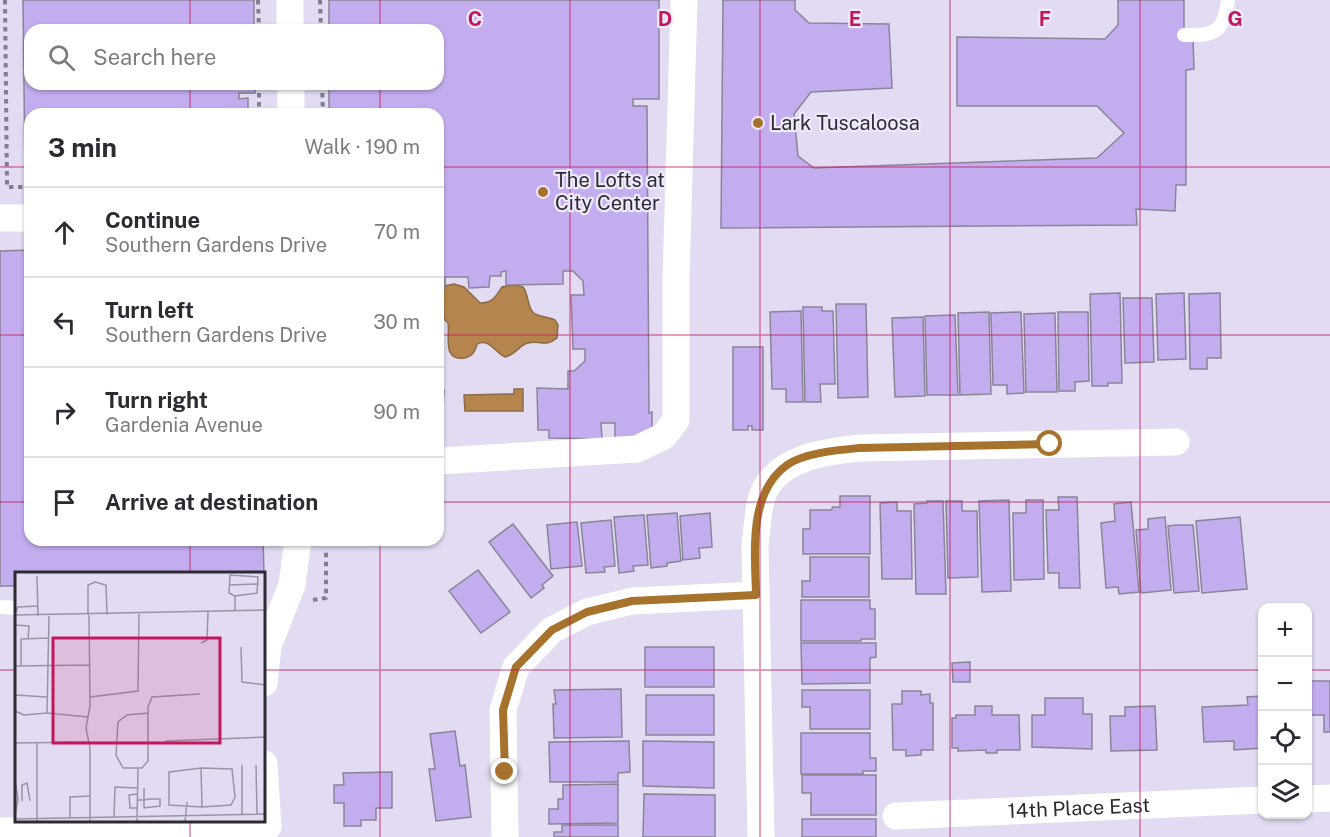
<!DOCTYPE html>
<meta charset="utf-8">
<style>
body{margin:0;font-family:"Public Sans",sans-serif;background:#f7f7f7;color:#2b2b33}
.controls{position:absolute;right:18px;bottom:18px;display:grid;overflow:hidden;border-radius:12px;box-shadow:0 2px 4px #0004}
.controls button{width:54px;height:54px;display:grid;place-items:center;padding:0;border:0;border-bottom:2px solid #e1e1e2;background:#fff;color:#2b2b33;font:30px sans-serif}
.stop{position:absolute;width:18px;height:18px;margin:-14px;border:4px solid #a7732c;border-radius:50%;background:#fff}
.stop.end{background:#a7732c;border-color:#fff;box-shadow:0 2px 6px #0008}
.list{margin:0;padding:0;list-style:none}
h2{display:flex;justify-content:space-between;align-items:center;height:78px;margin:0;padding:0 24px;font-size:26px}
h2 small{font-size:20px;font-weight:400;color:#7c7c81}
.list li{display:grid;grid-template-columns:39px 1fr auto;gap:18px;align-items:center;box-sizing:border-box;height:90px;padding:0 24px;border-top:2px solid #e1e1e2}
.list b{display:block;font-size:22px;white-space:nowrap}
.list p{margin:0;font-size:20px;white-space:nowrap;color:#7c7c81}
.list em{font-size:20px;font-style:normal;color:#7c7c81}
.icon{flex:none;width:33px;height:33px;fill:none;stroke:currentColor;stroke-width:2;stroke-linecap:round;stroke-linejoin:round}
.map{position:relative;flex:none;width:1330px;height:837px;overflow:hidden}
.search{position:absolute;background:#fff;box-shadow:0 2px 4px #0004;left:24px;top:24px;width:420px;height:66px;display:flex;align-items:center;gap:15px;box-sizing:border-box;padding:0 21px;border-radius:18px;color:#7c7c81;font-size:22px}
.panel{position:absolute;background:#fff;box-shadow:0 2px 4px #0004;left:24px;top:108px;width:420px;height:438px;border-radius:18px}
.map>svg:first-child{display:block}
.water{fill:#b4864d;stroke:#8c6a45;stroke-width:1.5}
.building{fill:#c4adee;stroke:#8a8499;stroke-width:1.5}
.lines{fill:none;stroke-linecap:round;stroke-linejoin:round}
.path{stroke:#827e8d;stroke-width:4;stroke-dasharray:4.5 4.5;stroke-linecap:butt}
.lane{stroke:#fff;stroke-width:14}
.street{stroke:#fff;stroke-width:27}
.route{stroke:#a7732c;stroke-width:8}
.grid{fill:none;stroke:#c2185b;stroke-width:1.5;stroke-opacity:0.55}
.poi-dot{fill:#a7732c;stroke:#efe9fc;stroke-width:2}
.labels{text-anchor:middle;stroke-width:4.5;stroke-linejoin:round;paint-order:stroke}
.poi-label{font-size:20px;fill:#2d2a32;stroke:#efe9fc;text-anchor:start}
.street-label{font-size:20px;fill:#2d2a32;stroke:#efe9fc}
.inset-road{fill:none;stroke:#9a94a5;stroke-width:1.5}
.view{fill:#c2185b;fill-opacity:0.15;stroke:#c2185b;stroke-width:3}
.inset-edge{fill:none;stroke:#2d2a32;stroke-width:3}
.grid-label{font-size:20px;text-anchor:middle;font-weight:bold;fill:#c2185b;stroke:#efe9fc;stroke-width:4.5;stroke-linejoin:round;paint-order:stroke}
</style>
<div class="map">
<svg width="1330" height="837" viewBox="0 0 1330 837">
<rect width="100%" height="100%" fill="#e2dbf2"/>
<!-- water -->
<g class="water">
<path d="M454 284 464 287 480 303C493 303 495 297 502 287L514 285 523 287C529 294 527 310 535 314 541 317 549 317 555 320L558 325 557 338C544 349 537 338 525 344 517 348 515 355 505 357 494 352 490 338 477 344 475 352 472 357 464 358 442 361 450 336 448 323L438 313V293L445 286Z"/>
<polygon points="514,389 523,389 523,411 465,411 464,395 514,394"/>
</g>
<!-- building -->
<g class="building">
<polygon points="23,0 254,0 254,30 30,30 30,84 255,84 255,93 239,93 239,99 248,98 248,114 30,114 30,173 25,173"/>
<polygon points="329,0 659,0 659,99 633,99 633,106 647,106 649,413 652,412 652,436 615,442 615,423 601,423 602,439 549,438 549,430 538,430 537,388 568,389 568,371 574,371 585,361 585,349 573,349 571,295 584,295 583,281 573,271 563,271 563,284 506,285 506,271 501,272 501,276 490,276 489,287 469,288 468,277 445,277 445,288 438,288 438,114 329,114 329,84 438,84 438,30 329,30"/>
<polygon points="723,0 795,0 795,10 809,23 889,24 892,88 811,92 794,114 798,156 814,168 1097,158 1124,133 1097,106 957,106 957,37 1105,39 1118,25 1118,0 1184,0 1184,39 1193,39 1194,69 1186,70 1186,185 1176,185 1175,211 1136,209 1137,225 721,228"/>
<polygon points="30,250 30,540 263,540 264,573 16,573 16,586 0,586 0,251"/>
<polygon points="1120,293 1122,383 1108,383 1108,386 1092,386 1090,294"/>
<polygon points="1184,293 1186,359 1158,360 1156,294"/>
<polygon points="1220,293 1221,358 1207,358 1207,369 1190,369 1189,294"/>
<polygon points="1123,298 1152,298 1154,362 1125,363"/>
<polygon points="836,304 866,304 868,397 838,398"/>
<polygon points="803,307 822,307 822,311 833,311 835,384 820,384 821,402 805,402"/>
<polygon points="801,311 803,402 786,402 786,389 772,389 770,312"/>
<polygon points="989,312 991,394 960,395 958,313"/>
<polygon points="1021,312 1024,393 1007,394 1007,385 993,385 991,313"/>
<polygon points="1058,312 1088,312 1089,381 1075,382 1075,391 1059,391"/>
<polygon points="1055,313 1057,392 1026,392 1024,314"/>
<polygon points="955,315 958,395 927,395 925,316"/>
<polygon points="923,317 925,396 895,397 892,318"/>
<polygon points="733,347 763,347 763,430 752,430 752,426 748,426 748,430 733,430"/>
<polygon points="438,390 444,390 442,430 438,430"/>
<polygon points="840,496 870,496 870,554 803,554 803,529 810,529 810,510 831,510 833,507 840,507"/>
<polygon points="1058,497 1077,497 1080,588 1059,588 1059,573 1048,573 1046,510 1059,510"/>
<polygon points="1009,500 1011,591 982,592 979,501"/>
<polygon points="1026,500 1043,500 1044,579 1014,580 1013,513 1026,513"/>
<polygon points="927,501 943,501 946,594 916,594 914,504 927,503"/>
<polygon points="946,501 962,501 962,511 977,511 978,577 948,578"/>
<polygon points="897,502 897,511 911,511 912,579 882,579 880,503"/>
<polygon points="1131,502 1139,592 1119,594 1118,587 1106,588 1101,523 1115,521 1114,504"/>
<polygon points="677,513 681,561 667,563 667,566 651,568 647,515"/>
<polygon points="710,513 712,547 699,548 700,558 683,560 680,516"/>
<polygon points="644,515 648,565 633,566 634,571 619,573 614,517"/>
<polygon points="1165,517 1171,590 1141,593 1136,530 1148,529 1148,519"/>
<polygon points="1240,517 1247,589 1202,593 1196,521"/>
<polygon points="611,520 615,566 604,567 605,572 586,573 581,523"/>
<polygon points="577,522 582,566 551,569 547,525"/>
<polygon points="513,524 553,576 542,585 544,588 531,598 489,542"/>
<polygon points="1176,525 1193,525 1199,591 1174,593 1168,526"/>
<polygon points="810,557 869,557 869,597 802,597 802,581 810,581"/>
<polygon points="478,570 510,612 481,633 449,591"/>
<polygon points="801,600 870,600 870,609 875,609 875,639 861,639 861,641 801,641"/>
<polygon points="801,643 876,643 876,657 870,658 870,683 802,684"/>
<rect x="645" y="647" width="69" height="40"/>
<polygon points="970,662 970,682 953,682 952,663"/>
<polygon points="1308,681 1330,681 1330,732 1324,732 1324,715 1308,715"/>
<polygon points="621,689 622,737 554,738 553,704 556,704 554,690"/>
<polygon points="802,690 870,690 870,729 810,729 810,707 802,707"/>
<polygon points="902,691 921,691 921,695 930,694 930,703 933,703 933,750 921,750 921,755 906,756 906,750 893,750 892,704 902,704"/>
<rect x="646" y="695" width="68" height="40"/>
<polygon points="1262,696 1262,748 1234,750 1234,741 1204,742 1202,707 1248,705 1247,697"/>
<polygon points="1045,698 1083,698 1083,714 1092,714 1092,749 1032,747 1032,715 1045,715"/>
<polygon points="975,706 992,706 992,715 1019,715 1020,750 997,750 997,753 986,753 986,750 958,751 958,748 952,748 952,718 956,718 956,715 975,715"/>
<polygon points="1155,706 1157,750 1111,751 1110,716 1125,716 1125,707"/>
<polygon points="455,731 460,766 465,765 471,817 436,821 429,769 435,769 430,734"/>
<polygon points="801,733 870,733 870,758 876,758 876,771 863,771 863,774 801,774"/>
<polygon points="629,741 630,772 618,773 618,782 550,782 549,742"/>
<polygon points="643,741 714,742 714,788 643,786"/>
<polygon points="392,772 392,808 376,808 376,820 361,820 361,826 344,826 344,803 334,803 334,785 344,785 343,773"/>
<polygon points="802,775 876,775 876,815 811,815 811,793 802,793"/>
<polygon points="618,784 618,823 549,824 549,809 558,809 558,799 563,799 563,785"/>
<polygon points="644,794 715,795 715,837 643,837"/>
<rect x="802" y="819" width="74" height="18"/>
<polygon points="562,825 618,825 618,837 554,837 554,832 562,832"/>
</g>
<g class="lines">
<!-- path -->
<g class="path">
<polyline points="5,0 7,187 30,187"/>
<polyline points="258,0 259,30"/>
<polyline points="320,0 321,30"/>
<polyline points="259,84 259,114"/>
<polyline points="322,84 323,114"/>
<polyline points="313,600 326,598 326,550"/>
</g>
<!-- lane -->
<g class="lane">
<path d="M1184 35C1215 36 1224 32 1228 0"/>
<polyline points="0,607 16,608"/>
</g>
<!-- street -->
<g class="street">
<polyline points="290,0 290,30"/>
<polyline points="291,84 291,114"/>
<polyline points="0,218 30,218"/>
<polyline points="438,461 637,449 664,436 676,420 676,279 684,0"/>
<polyline points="264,683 268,646 292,585 298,540"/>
<polyline points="264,764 268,826"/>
<polyline points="1308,799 1330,798"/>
<path id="s1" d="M896 816 1262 800"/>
<polyline points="0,831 268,826"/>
<polyline points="505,837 503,710 516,667 552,630 587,612 632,601 756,595"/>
<path d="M761 837 755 545C758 527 757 502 767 486 786 456 827 452 859 448L1176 442"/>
</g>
</g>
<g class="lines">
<!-- route -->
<path class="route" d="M505 772 503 710 516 667 552 630 587 612 632 601 756 595C755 552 748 493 787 465 804 453 838 450 859 448L1050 444"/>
</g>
<!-- grid -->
<path class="grid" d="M190 0V30M380 0V30M570 0V837M760 0V837M950 0V837M1140 0V837M190 84V114M380 84V114M0 167H30M438 167H1330M0 335H30M438 335H1330M0 502H30M438 502H1330M190 540V573M380 540V837M0 670H16M264 670H1262M1308 670H1330M190 820V837"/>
<!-- markers -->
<g class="poi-dot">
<circle cx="758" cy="123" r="6"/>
<circle cx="543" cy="192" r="6"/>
</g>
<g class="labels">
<!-- poi labels -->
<g class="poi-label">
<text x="770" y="130">Lark Tuscaloosa</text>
<text x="555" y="187">The Lofts at<tspan x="555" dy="23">City Center</tspan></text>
</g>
<!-- street labels -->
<g class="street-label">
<text dy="7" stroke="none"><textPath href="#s1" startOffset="183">14th Place East</textPath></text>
</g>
</g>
<!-- overview -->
<g transform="translate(15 572)">
<rect width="250" height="250" fill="#e2dbf2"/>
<path class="inset-road" d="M22 4 23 44M214 13 244 12M220 39V24L242 21 243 5 215 3 214 21 220 24M0 42 3 35 23 34M0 43 251 38M73 43V13L80 10 91 13 92 43M74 43 75 134 71 156 75 176V250M0 53 14 54 13 67M186 71 192 68 193 40M226 75 227 110 251 113M0 94 75 93M6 94V67L34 66M0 123 32 125M75 125 123 119 124 42M0 139 9 143 32 141 73 145M32 141 34 44M133 141 112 143 103 150 101 183 108 196H127L133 189V135L137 125 185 122M150 169 251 165M0 171 72 170M22 171V250M241 193 242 243M186 196 187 235 154 233V200ZM186 196 217 197 220 225 216 233 187 235M0 208 3 227 0 243M123 228H129L134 227H145V234L129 236V216M7 229V213L12 211 15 229M123 236H115L114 223 123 222M227 243V193M55 246V225L75 224M99 246 100 215 123 216M0 247 251 242M122 250 123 197M170 250 172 230"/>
<path class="view" d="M38 66H205V171H38Z"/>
<rect width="250" height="250" class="inset-edge"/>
</g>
<g class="grid-label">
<text x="475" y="26">C</text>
<text x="665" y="26">D</text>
<text x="855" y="26">E</text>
<text x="1045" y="26">F</text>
<text x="1235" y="26">G</text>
</g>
</svg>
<div class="controls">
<button>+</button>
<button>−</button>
<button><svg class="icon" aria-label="locate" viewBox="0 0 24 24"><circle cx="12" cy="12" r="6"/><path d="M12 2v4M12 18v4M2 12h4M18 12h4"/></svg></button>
<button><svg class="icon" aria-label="layers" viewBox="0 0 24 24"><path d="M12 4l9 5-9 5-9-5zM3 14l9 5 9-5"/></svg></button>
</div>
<div class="stop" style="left:1050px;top:444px"></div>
<div class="stop end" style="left:505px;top:772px"></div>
<div class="search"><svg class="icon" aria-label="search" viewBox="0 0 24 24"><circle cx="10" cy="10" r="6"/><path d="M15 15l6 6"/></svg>Search here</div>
<section class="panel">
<h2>3 min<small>Walk · 190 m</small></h2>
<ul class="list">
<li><svg class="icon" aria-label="ahead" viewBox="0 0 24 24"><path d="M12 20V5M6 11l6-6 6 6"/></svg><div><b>Continue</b><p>Southern Gardens Drive</p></div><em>70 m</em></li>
<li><svg class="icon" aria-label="left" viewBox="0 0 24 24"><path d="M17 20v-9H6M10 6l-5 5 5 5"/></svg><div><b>Turn left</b><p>Southern Gardens Drive</p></div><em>30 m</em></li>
<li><svg class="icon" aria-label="right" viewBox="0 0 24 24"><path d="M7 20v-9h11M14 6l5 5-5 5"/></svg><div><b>Turn right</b><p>Gardenia Avenue</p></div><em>90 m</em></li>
<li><svg class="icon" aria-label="arrive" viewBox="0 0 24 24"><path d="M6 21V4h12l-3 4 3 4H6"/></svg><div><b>Arrive at destination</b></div></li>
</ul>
</section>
</div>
